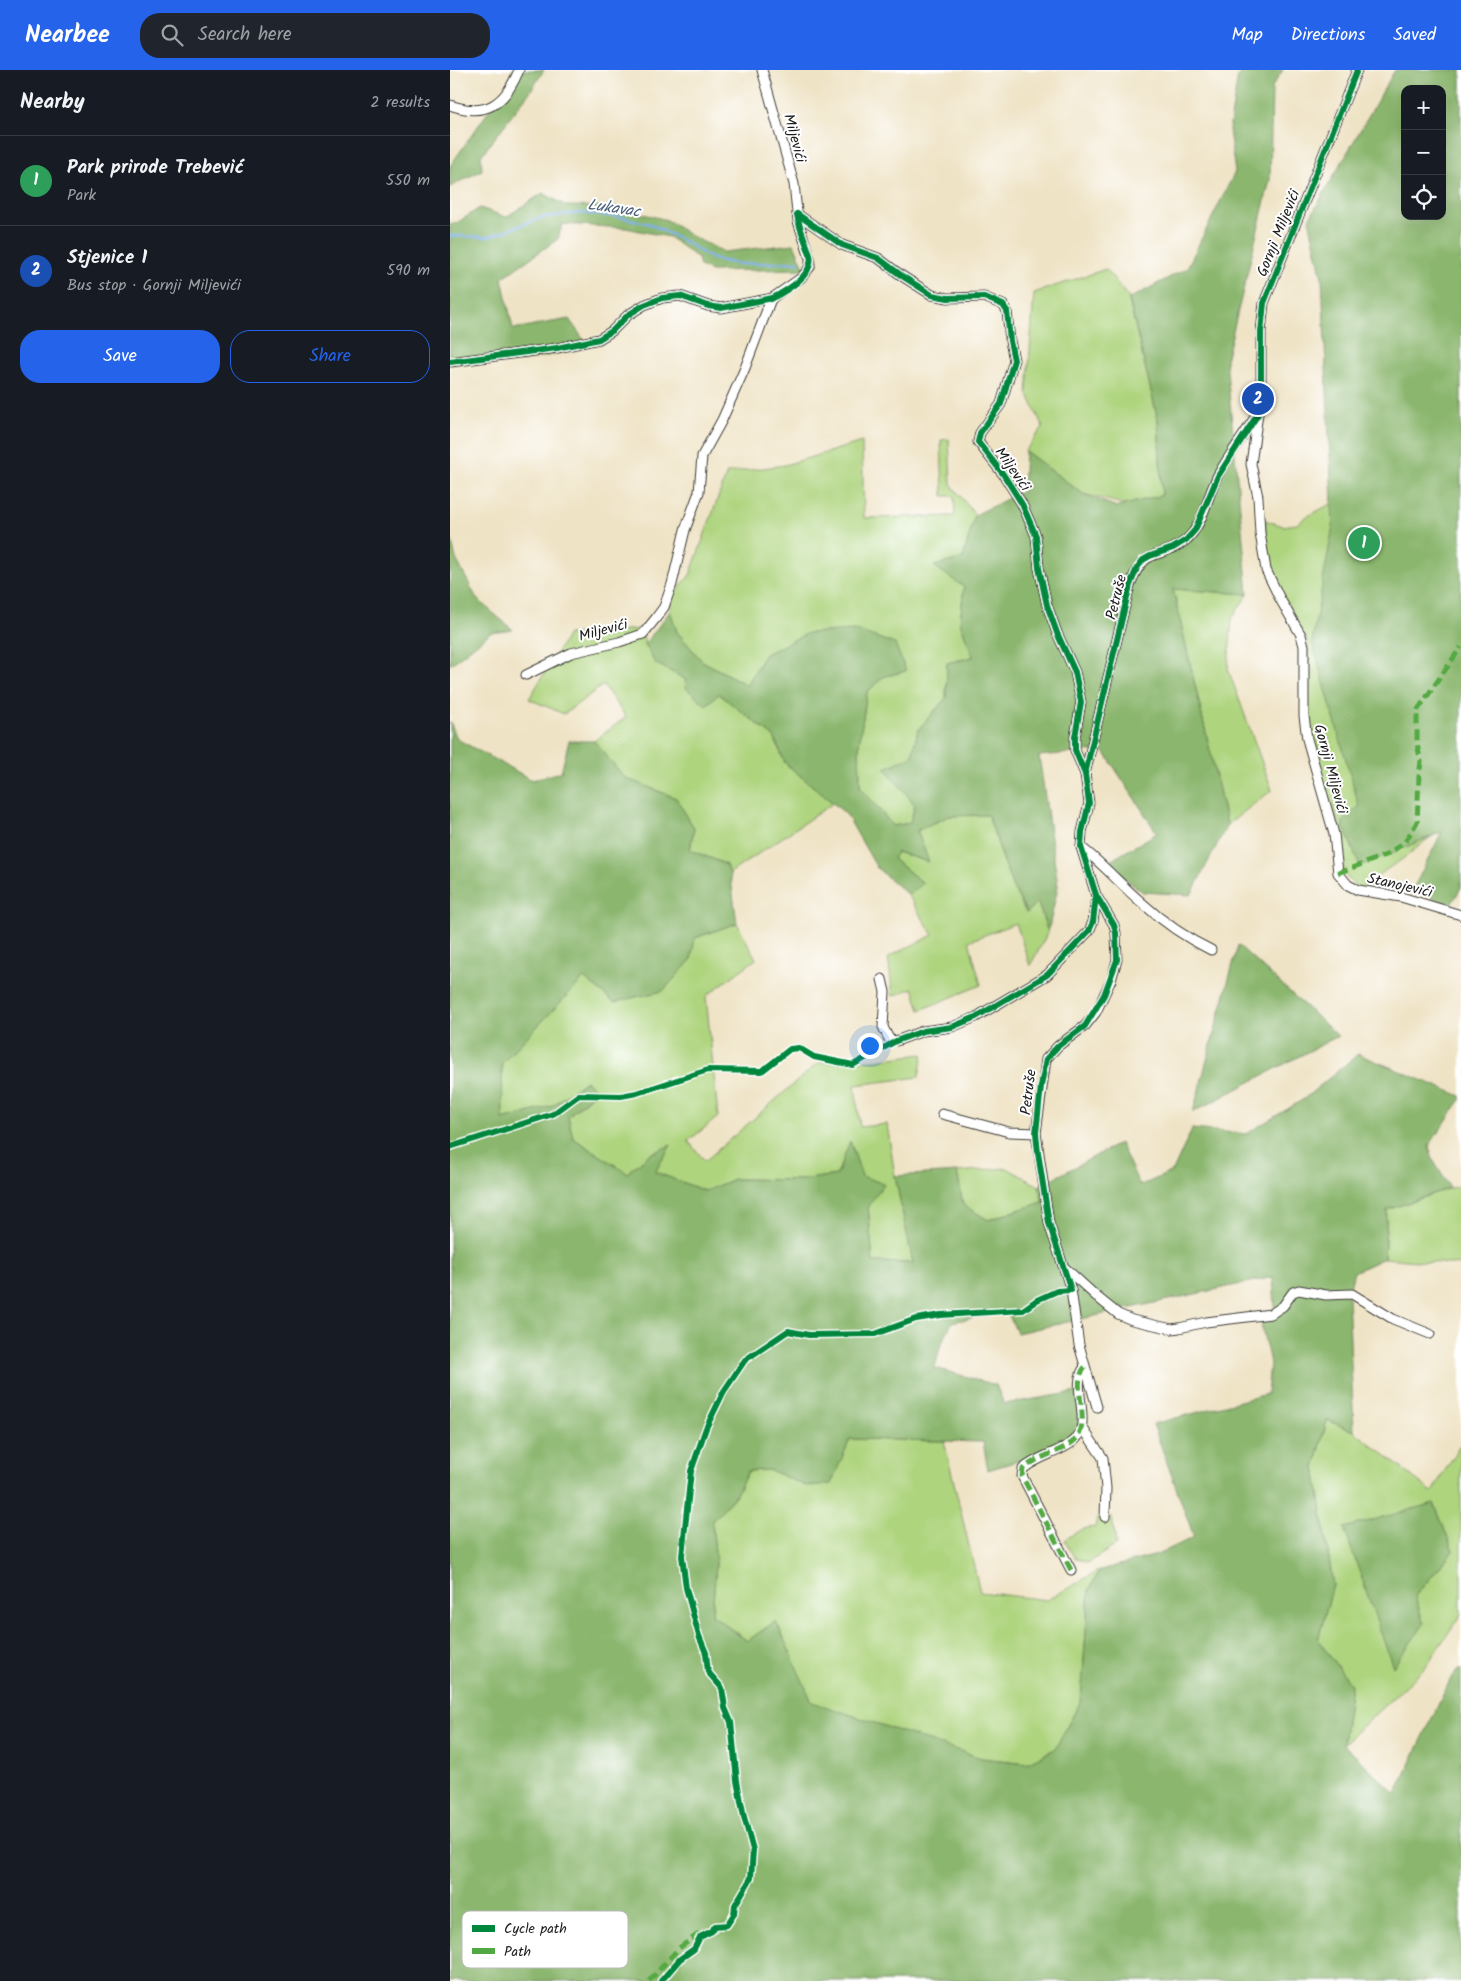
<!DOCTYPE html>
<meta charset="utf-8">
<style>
body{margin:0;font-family:Kalam,sans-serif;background:#20242c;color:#f1f3f6}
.controls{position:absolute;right:15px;top:15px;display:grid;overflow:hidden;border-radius:10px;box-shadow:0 5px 20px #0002}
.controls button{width:45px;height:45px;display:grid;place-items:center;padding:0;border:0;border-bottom:1px solid #363941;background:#171b24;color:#f1f3f6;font:25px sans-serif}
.you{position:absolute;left:419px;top:975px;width:18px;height:18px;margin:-12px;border:4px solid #fff;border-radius:50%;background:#1a73e8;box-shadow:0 0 0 8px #1a73e833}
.badge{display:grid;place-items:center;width:32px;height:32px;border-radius:50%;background:#2563eb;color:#fff;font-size:16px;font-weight:700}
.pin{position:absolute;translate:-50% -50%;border:2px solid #fff;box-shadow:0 1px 5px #0006}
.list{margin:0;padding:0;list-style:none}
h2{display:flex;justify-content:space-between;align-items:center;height:65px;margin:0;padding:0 20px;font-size:21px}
h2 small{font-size:16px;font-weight:400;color:#9ea1a6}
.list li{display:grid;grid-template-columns:32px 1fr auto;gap:15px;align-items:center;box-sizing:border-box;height:90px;padding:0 20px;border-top:1px solid #363941}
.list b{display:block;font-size:19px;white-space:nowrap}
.list p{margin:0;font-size:16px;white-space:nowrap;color:#9ea1a6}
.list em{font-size:16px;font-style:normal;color:#9ea1a6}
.actions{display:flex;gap:10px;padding:15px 20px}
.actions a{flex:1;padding:11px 0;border:1px solid #2563eb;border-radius:20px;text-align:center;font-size:18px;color:#2563eb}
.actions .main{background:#2563eb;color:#fff}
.icon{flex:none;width:28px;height:28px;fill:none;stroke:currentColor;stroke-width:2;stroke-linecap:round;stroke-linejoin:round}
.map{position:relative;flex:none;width:1011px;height:1911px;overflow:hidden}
header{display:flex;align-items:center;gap:30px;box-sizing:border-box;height:70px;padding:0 25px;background:#2563eb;color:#fff}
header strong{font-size:24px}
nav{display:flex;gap:28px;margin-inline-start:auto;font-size:18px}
.search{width:350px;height:45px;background:#20242c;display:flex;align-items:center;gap:12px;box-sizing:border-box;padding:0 18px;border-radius:20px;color:#9ea1a6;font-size:19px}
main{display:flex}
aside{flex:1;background:#171b24}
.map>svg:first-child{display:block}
.green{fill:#aed47e;stroke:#65784d;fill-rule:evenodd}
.forest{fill:#8ab66d;stroke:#536944;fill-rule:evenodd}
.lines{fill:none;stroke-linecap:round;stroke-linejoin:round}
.stream{stroke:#7eade8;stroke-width:2.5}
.street-casing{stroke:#3c3a35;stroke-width:11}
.street{stroke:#fff;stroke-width:9}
.quiet{stroke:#52a943;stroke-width:5;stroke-dasharray:10 5;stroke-linecap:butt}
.cycleway-casing{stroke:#fff;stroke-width:9}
.cycleway{stroke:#00873e;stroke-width:6}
.labels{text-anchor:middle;stroke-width:4;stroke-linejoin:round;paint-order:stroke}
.street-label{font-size:15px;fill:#1c1c1c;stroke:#fff}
.water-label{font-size:16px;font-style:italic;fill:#485d78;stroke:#fff}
.key{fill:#fff;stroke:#bbb;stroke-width:1}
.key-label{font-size:14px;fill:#1c1c1c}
</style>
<header>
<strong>Nearbee</strong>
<div class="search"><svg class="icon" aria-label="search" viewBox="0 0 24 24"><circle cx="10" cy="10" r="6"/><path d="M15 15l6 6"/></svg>Search here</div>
<nav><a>Map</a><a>Directions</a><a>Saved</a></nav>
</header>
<main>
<aside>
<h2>Nearby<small>2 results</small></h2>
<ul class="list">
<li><span class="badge" style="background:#2e9e5b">1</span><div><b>Park prirode Trebević</b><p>Park</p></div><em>550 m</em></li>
<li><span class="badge" style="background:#1a4fb4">2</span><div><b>Stjenice 1</b><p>Bus stop · Gornji Miljevići</p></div><em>590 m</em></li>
</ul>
<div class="actions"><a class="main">Save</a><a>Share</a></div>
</aside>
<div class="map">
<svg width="1011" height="1911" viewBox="0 0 1011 1911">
<rect width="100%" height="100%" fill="#fff"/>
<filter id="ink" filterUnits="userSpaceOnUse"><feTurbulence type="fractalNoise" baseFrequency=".02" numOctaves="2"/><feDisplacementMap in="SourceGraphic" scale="10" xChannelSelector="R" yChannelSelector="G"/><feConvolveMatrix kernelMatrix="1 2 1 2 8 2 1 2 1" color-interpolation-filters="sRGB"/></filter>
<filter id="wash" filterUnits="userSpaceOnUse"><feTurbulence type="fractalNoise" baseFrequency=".0096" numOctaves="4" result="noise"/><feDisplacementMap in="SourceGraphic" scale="20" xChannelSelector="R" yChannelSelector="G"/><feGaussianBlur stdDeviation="1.12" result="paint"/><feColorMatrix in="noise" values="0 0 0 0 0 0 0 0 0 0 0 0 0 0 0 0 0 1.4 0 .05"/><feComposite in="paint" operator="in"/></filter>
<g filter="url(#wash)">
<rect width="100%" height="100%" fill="#efe3c5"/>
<!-- green -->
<g class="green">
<polygon points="656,199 678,227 708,350 712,425 677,435 633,424 575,381 593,357 577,323 584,223"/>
<polygon points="499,369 501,414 525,445 513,488 485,496 514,517 510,552 523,587 497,593 496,628 468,660 462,686 465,735 460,753 443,756 410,717 409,673 417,622 433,607 315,584 297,615 252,591 227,562 220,541 221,527 240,505 277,403 335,395 412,372 414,448 505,446 504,426 493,426 491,370"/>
<path d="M904 422 990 761C978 768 969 776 958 785 941 798 930 801 915 819 906 817 899 812 894 803L890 759 862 677 857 641 860 606 857 570 824 509 817 479 815 450 833 456 847 454 856 447Z"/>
<polygon points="723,519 798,524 782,548 778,599 822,720 777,755"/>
<polygon points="192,559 195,574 205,593 235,609 257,634 269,623 324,667 335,693 383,733 280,803 275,794 240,780 244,758 226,728 175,708 144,671 176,647 153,615 114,644 79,629 118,564"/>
<polygon points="538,745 562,815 576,843 587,830 598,862 580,896 566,853 519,871 531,915 470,940 463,918 443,926 438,887 483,865 458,825 472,812 443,789 446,782 478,792 467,761 499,746"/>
<polygon points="287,853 306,889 256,926 268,1047 238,1071 255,1091 368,993 425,990 473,984 469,1007 405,1015 410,1057 437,1054 445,1106 463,1193 423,1192 418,1136 412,1107 400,1072 387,1105 350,1110 284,1109 255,1121 205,1102 220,1076 200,1084 177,1103 123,1068 118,1046 147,1021 137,1012 102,1036 53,1050 51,993 134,908 164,932 240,890 245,868"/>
<polygon points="557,1098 589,1116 593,1132 538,1150 513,1135 507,1102"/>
<polygon points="1011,1116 1011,1195 934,1188 937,1140 1000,1118"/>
<path d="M877 1350 904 1361 982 1422 1011 1374V1544L974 1599 893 1674 901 1615 868 1570 883 1515 865 1397ZM984 1433 1003 1481 965 1526Z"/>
<polygon points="399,1369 494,1371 530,1522 597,1530 650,1500 639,1520 631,1631 605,1679 577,1693 531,1688 362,1638 326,1551 297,1571 262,1545 266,1494 262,1450 285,1426 298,1401 320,1400 356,1416"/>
<polygon points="662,1447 666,1475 638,1493 624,1487 614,1470 632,1459 645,1457 647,1448"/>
</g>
<!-- forest -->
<g class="forest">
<polygon points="62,0 94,0 82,19 31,86 32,100 0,117 0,96 57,15"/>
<polygon points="792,0 833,0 822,17 820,110 776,290 798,524 723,519 777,755 741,825 693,822 655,794 707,763 653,680 589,686 608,816 598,862 587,831 577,843 562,815 538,745 499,746 467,760 479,792 447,782 443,789 473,813 458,825 427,798 396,744 335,693 324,667 269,624 256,635 236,618 235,609 205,593 195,574 220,541 227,562 252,591 297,615 315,584 358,563 405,560 445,574 456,601 433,607 417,622 409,673 410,717 443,756 460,753 465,735 435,698 462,686 468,660 496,628 497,593 523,587 510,552 514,517 484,496 513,488 525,445 573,421 575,381 633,424 667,437 712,425 708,350 679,229 737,198 785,102 779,60 788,6"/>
<path d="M945 0H1011V818L1000 836 963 819 992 762 910 796 892 753 909 736 862 571 883 456 872 208 859 149ZM955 19H992V146H955Z"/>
<polygon points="93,123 116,136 166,137 217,150 243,167 274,182 344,174 355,199 261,201 250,196 248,188 219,167 176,158 112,154 108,169 52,208 63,259 119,249 138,276 75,291 0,294 0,153 5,154 30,138 56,147"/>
<polygon points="0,464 6,489 27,529 63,560 40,563 0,595"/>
<path d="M0 651 7 669 82 710 111 702 119 671H144L175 708 226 728 244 758 240 780 275 794 280 803 287 853 245 868 241 890 213 921 164 932 134 908 52 993 53 1050 102 1036 136 1011 147 1020 118 1046 123 1068 177 1103 200 1084 221 1075 205 1102 255 1121 284 1109 350 1110 387 1105 400 1071 412 1106 434 1114 418 1136 423 1192 463 1193 445 1106 507 1102 513 1135 538 1150 593 1132 589 1116 670 1073 690 1116 723 1101 742 1059 796 1064 854 1029 908 984 1011 1026V1029L979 1076 983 1090 1000 1118 937 1140 934 1188 904 1202 898 1225 904 1361 877 1350 865 1397 883 1515 868 1570 901 1615 893 1674 946 1724 1001 1608 1011 1598V1911H0ZM823 1207 825 1238 810 1249 820 1293 817 1324 703 1354 744 1467 707 1485 650 1500 639 1520 631 1631 605 1679 577 1693 531 1688 362 1632 326 1551 297 1571 262 1545 266 1494 262 1451 285 1426 298 1401 320 1400 356 1416 381 1414 400 1369 533 1372 538 1400 564 1392 580 1390 625 1367 630 1350 627 1322 554 1334 546 1315 485 1298 490 1277 502 1252 557 1241 567 1263Z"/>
<polygon points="788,875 888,966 743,1042"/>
<polygon points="984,1433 1003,1481 965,1526 974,1554 943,1597 894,1458"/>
</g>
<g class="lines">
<!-- stream -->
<polyline class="stream" points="0,166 38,167 94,147 131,143 171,147 200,154 232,170 263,189 288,194 349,192"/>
</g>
</g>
<g filter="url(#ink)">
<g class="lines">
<!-- street casing -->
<g class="street-casing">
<g id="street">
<polyline points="907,0 814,233 811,262 811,322 801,394 808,427 810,463 816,500 830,529 851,565 854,576 854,646 857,669 884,764 888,803 898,815 908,820 951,827 1011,845"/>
<path d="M0 35C36 48 55 34 69 0"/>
<polyline points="347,144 392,175 428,188 452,206 482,225 498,228 534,227 553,235 557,241 560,271 564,290 551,334 530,363 528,372 553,404 572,434 586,466 589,498 597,535 607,563 625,602 631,632 625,667 625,680 635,704 639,733 632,762 631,777 646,825 664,855 666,863 667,890 661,910 646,942 635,956 608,976 596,989 586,1063 599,1153 621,1220 629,1275 647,1337"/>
<polyline points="0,292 107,278 149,269 162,261 178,245 194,235 212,228 230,226 258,236 271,238 323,228"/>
<polyline points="76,605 121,583 169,572 193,564 206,548 214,537 222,514 235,460 249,422 252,386 272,350 295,298 321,229 351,208 360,197 360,188 348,151 344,114 312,0"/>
<path d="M635 704 680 515C696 473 709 492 736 470 753 456 758 424 768 405 779 385 793 367 805 347"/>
<path d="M631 777C653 794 670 814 691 832 712 851 736 868 761 880"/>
<polyline points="432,909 435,922 433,957 439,969 446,971 473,961 502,957 526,947 597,905 639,861 643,852 646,825"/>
<polyline points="492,1044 559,1062 586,1063"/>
<polyline points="614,1197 647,1227 668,1244 682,1250 722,1259 729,1258 756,1252 821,1244 833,1236 843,1222 849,1220 876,1225 902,1224 943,1249 980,1264"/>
<polyline points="632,1357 653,1388 656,1418 655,1447"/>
<path d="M621 1500 572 1406 573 1399C588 1386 609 1383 624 1371 644 1352 619 1315 635 1297"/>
</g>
</g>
<!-- street -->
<use href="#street" class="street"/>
<!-- quiet -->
<g class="quiet">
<polyline points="888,803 936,785 955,772 967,752 969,706 971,692 967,674 967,641 1011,577"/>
<path d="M621 1500 572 1406 573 1399C588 1386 609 1383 624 1371 644 1352 619 1315 635 1297"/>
<polyline points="199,1911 229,1878 250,1863"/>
</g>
<!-- cycleway casing -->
<g class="cycleway-casing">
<g id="cycleway">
<path d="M321 229C336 221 365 205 360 185 356 171 349 159 347 144"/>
<polyline points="0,292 107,278 149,269 162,261 178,245 194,235 212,228 230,226 258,236 271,238 323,228"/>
<polyline points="635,704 680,515 687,498 693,490 700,486 723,478 736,470 745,460 768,406 808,344 811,322 811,262 814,233 907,0"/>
<polyline points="0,1077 103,1044 129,1025 171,1026 187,1023 258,1000 312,1001 340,979 349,978 364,987 403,995 446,971 473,961 502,957 526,947 597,905 639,861 643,852 646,825"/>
<polyline points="211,1911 230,1889 244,1879 250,1867 262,1861 265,1856 277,1855 284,1844 285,1835 301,1808 303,1780 294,1747 287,1711 281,1652 275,1638 272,1618 258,1602 256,1583 249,1566 236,1518 232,1486 241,1401 256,1358 274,1321 295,1290 338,1261 359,1265 425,1264 466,1249 491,1245 573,1240 587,1230 607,1221 621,1220 599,1153 588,1083 586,1063 591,1016 596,989 608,976 635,956 654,925 667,890 666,863 664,855 646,825 631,777 632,762 639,733 635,704 625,680 625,667 631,632 625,602 607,563 597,535 589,498 586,466 572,434 553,404 528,372 530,363 551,334 564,290 560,271 557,241 553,235 534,227 498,228 482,225 452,206 428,188 392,175 347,144"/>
</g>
</g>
<!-- cycleway -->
<use href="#cycleway" class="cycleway"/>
</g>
</g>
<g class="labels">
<!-- street labels -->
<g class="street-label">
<text transform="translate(345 68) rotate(75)" y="5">Miljevići</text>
<text transform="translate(828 163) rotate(-68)" y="5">Gornji Miljevići</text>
<text transform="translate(563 399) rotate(55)" y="5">Miljevići</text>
<text transform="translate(666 527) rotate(-76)" y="5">Petruše</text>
<text transform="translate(153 560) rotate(-15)" y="5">Miljevići</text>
<text transform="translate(881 699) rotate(75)" y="5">Gornji Miljevići</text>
<text transform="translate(950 815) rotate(13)" y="5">Stanojevići</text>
<text transform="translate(578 1022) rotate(-83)" y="5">Petruše</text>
</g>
<!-- water labels -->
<g class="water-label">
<text transform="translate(164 137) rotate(8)" y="6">Lukavac</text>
</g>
</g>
<!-- legend -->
<rect x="12" y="1841" width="166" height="57" rx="8" class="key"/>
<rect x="22" y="1855" width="23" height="7" fill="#00873e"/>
<rect x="22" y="1878" width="23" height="6" fill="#52a943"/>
<g class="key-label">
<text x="54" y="1863">Cycle path</text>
<text x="54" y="1886">Path</text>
</g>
</svg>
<div class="controls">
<button>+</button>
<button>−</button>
<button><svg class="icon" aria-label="locate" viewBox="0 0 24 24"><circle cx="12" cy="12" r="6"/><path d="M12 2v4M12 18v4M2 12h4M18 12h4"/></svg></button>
</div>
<div class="you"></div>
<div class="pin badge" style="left:914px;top:473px;background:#2e9e5b">1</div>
<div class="pin badge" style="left:808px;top:329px;background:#1a4fb4">2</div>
</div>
</main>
